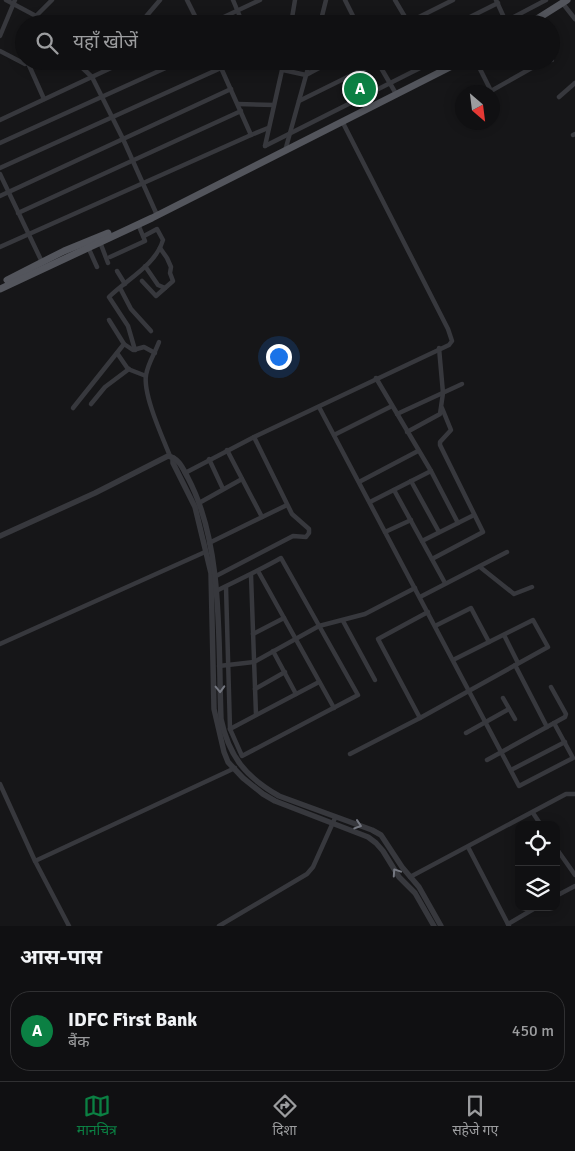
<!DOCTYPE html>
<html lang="hi">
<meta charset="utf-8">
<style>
body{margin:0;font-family:Signika,"Noto Sans Devanagari",sans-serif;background:#19191b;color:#f1f3f6}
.controls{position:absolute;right:15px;bottom:15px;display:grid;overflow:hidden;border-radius:10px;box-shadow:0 2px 12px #0003}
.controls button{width:45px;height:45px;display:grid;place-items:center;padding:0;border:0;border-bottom:1px solid #303032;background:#101012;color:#f1f3f6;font:25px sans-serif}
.compass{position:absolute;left:455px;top:85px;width:45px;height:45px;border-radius:50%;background:#101012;box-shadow:0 2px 12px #0003;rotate:152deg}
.you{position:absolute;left:278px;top:356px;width:18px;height:18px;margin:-12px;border:4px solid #fff;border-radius:50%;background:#1a73e8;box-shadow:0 0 0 8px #1a73e833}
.badge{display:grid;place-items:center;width:32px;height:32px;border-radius:50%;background:#0b8043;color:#fff;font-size:16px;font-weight:700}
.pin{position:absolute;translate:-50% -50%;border:2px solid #fff;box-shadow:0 1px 5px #0006}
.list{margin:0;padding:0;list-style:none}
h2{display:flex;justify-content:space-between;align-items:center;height:65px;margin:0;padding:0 20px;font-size:21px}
h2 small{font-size:16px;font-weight:400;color:#9c9d9f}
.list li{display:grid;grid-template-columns:32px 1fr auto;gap:15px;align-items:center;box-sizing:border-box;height:80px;margin:0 10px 10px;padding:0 10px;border:1px solid #303032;border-radius:20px}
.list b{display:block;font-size:19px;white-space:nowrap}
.list p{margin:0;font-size:16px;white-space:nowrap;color:#9c9d9f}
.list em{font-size:16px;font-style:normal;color:#9c9d9f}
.icon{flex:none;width:28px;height:28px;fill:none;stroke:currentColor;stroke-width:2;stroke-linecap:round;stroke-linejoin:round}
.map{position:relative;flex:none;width:575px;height:926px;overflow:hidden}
.search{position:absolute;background:#101012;box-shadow:0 2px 12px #0003;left:15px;right:15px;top:15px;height:55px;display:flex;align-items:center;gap:12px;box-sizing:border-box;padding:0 18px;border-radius:28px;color:#9c9d9f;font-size:19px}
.sheet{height:155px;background:#101012}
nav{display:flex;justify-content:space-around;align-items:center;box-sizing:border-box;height:70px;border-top:1px solid #303032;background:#101012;font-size:14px;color:#9c9d9f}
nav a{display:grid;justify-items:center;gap:2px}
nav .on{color:#0b8043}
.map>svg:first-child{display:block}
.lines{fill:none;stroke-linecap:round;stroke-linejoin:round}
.minor{stroke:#37383d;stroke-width:4.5}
.tertiary{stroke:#37383d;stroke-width:5.5}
.primary{stroke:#53555c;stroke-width:7}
.oneway{stroke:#757881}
</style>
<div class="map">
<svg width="575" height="926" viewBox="0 0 575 926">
<rect width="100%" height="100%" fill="#161618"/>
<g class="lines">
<!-- minor -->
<g class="minor">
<polyline points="6,0 36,16 42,24"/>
<polyline points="187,0 199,24"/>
<polyline points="233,0 243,24"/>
<polyline points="345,0 357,24"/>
<polyline points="395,0 408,22"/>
<polyline points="496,0 507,24"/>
<polyline points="564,5 575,19"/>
<polyline points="36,16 52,0"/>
<polyline points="506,21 546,0"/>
<polyline points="145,24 143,20 160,0"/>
<polyline points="209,24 260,0"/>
<polyline points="291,24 295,0"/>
<polyline points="320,24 326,0"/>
<polyline points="405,24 453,0"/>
<polyline points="456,24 498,3"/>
<polyline points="0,36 15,0"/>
<polyline points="0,51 25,64 32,61"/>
<polyline points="551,60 552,60"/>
<polyline points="75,61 92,77 123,139 157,215"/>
<polyline points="377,61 395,92"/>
<polyline points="476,61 491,91 544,61"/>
<polyline points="28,63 44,99"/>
<polyline points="283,70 306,75 332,61"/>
<polyline points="559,97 575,83"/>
<polyline points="299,101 380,61"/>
<polyline points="238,104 274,105"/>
<polyline points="0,120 126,61"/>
<polyline points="251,135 268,128"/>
<polyline points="573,135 575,134"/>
<polyline points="0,143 181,61"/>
<polyline points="265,146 434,61"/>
<polyline points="265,146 284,61"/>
<polyline points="285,151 310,61"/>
<polyline points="0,168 221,68"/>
<polyline points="0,174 42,262"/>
<polyline points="0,196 231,89"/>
<polyline points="18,213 241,111"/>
<polyline points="100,242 108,263"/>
<polyline points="0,247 251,135 218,61"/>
<polyline points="88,247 97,267"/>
<polyline points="110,257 145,241 138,224"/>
<polyline points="145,266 158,285 165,288"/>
<polyline points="117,271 125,284"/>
<polyline points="142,281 156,296 173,281 170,273 171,267 167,258 160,248"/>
<polyline points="120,288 131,309 151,331"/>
<path d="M159 342C155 353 148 363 146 375 143 395 162 436 170 456"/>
<polyline points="124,344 133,350 144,347 155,353"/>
<path d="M135 350 128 326 109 297C126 280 156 265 163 240L157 229 144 236"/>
<polyline points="117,353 128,369 146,376"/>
<polyline points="376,378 431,471 458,523"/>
<polyline points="91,404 105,387 129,369"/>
<polyline points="319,407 519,786 573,758 554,723"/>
<polyline points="73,408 124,344 109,320"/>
<polyline points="397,414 462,384"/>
<polyline points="407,432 440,414 443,393 439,348"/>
<polyline points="334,435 392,406"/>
<polyline points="227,450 262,517"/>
<polyline points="209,459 223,489"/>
<path d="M185 473 254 437 449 345 452 341 448 329C413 260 377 191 342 121"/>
<polyline points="411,481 439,532"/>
<polyline points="359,482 418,451"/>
<polyline points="394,490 445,583"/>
<polyline points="370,502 431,471"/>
<polyline points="199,503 242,479"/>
<polyline points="385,532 411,520"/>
<polyline points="422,541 474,515"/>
<polyline points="209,543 287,505"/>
<polyline points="432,559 483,532 440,445 440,442 451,430 442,408"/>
<polyline points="480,567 514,594 532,587"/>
<polyline points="258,571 334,708"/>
<polyline points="251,575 256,715"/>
<polyline points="216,576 293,536 306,537 309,533 309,529 292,514 254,437"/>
<path d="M216 591C238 580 260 570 281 558L358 695 242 756 230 729 226 587"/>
<polyline points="420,597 507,552"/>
<polyline points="343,621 375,680"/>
<polyline points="435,626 471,608 489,642"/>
<polyline points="253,634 284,618"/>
<polyline points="504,635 518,663"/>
<polyline points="0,644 205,552"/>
<polyline points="273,651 296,694"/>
<polyline points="515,665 547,727"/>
<polyline points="219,666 254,662 319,626 365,614 415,588"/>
<polyline points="255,689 285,672"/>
<polyline points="503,698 515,719"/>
<polyline points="420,718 378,639 428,612"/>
<polyline points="230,729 319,682"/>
<polyline points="466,733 509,709"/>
<polyline points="350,754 420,718 548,647 533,620 453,660"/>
<polyline points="487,760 565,717 566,714 551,687"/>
<polyline points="511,770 565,742"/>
<polyline points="0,784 35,861 69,926"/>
<polyline points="533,813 541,825"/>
<polyline points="468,847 509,926"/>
<polyline points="556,848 575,875"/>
<polyline points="35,861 235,768"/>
<polyline points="410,877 566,794 575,794"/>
<polyline points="556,896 575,886"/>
<polyline points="508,924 537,907"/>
<polyline points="219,926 307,874 313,867 335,818"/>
</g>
<!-- tertiary -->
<g class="tertiary">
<polyline points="173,458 173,463 195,507 211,573 214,709 224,752 228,762 243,778 263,794 275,801 368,837 376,843 383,851 399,877 415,893 434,926"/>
<path d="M0 536 95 493 168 456C179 458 183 469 188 478 224 546 218 644 221 719 229 757 246 777 279 796L372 830 381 835 402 867 419 887 441 926"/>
</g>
<!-- primary -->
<g class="primary">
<polyline points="529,24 567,0"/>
<polyline points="7,280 64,251 108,233"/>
<polyline points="0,289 152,218 462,61"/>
</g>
</g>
<!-- one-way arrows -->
<defs><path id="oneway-chevron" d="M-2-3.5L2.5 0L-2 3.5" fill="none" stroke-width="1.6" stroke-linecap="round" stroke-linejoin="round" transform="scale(1.25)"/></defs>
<g class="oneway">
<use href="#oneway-chevron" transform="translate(220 689) rotate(88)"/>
<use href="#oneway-chevron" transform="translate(358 825) rotate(18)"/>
<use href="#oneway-chevron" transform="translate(396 872) rotate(-124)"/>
</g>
</svg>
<div class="controls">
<button><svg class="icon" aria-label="locate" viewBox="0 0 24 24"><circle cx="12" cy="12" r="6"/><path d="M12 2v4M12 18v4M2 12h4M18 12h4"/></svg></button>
<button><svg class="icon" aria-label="layers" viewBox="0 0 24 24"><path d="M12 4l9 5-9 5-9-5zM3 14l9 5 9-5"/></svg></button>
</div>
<svg class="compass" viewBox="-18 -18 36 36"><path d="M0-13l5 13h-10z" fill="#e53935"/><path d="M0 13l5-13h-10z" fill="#9c9d9f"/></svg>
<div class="you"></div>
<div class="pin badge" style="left:360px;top:89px">A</div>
<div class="search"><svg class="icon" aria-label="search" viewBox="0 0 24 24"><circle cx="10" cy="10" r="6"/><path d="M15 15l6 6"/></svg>यहाँ खोजें</div>
</div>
<section class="sheet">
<h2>आस-पास<small></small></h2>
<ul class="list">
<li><span class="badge">A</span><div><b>IDFC First Bank</b><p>बैंक</p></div><em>450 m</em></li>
</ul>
</section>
<nav>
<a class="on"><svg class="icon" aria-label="map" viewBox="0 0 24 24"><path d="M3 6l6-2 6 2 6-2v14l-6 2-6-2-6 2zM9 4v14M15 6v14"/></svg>मानचित्र</a>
<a><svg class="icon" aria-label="directions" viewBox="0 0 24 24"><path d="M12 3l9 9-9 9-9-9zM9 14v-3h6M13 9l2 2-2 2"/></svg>दिशा</a>
<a><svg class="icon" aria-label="saved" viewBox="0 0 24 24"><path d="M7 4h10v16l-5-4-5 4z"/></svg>सहेजे गए</a>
</nav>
